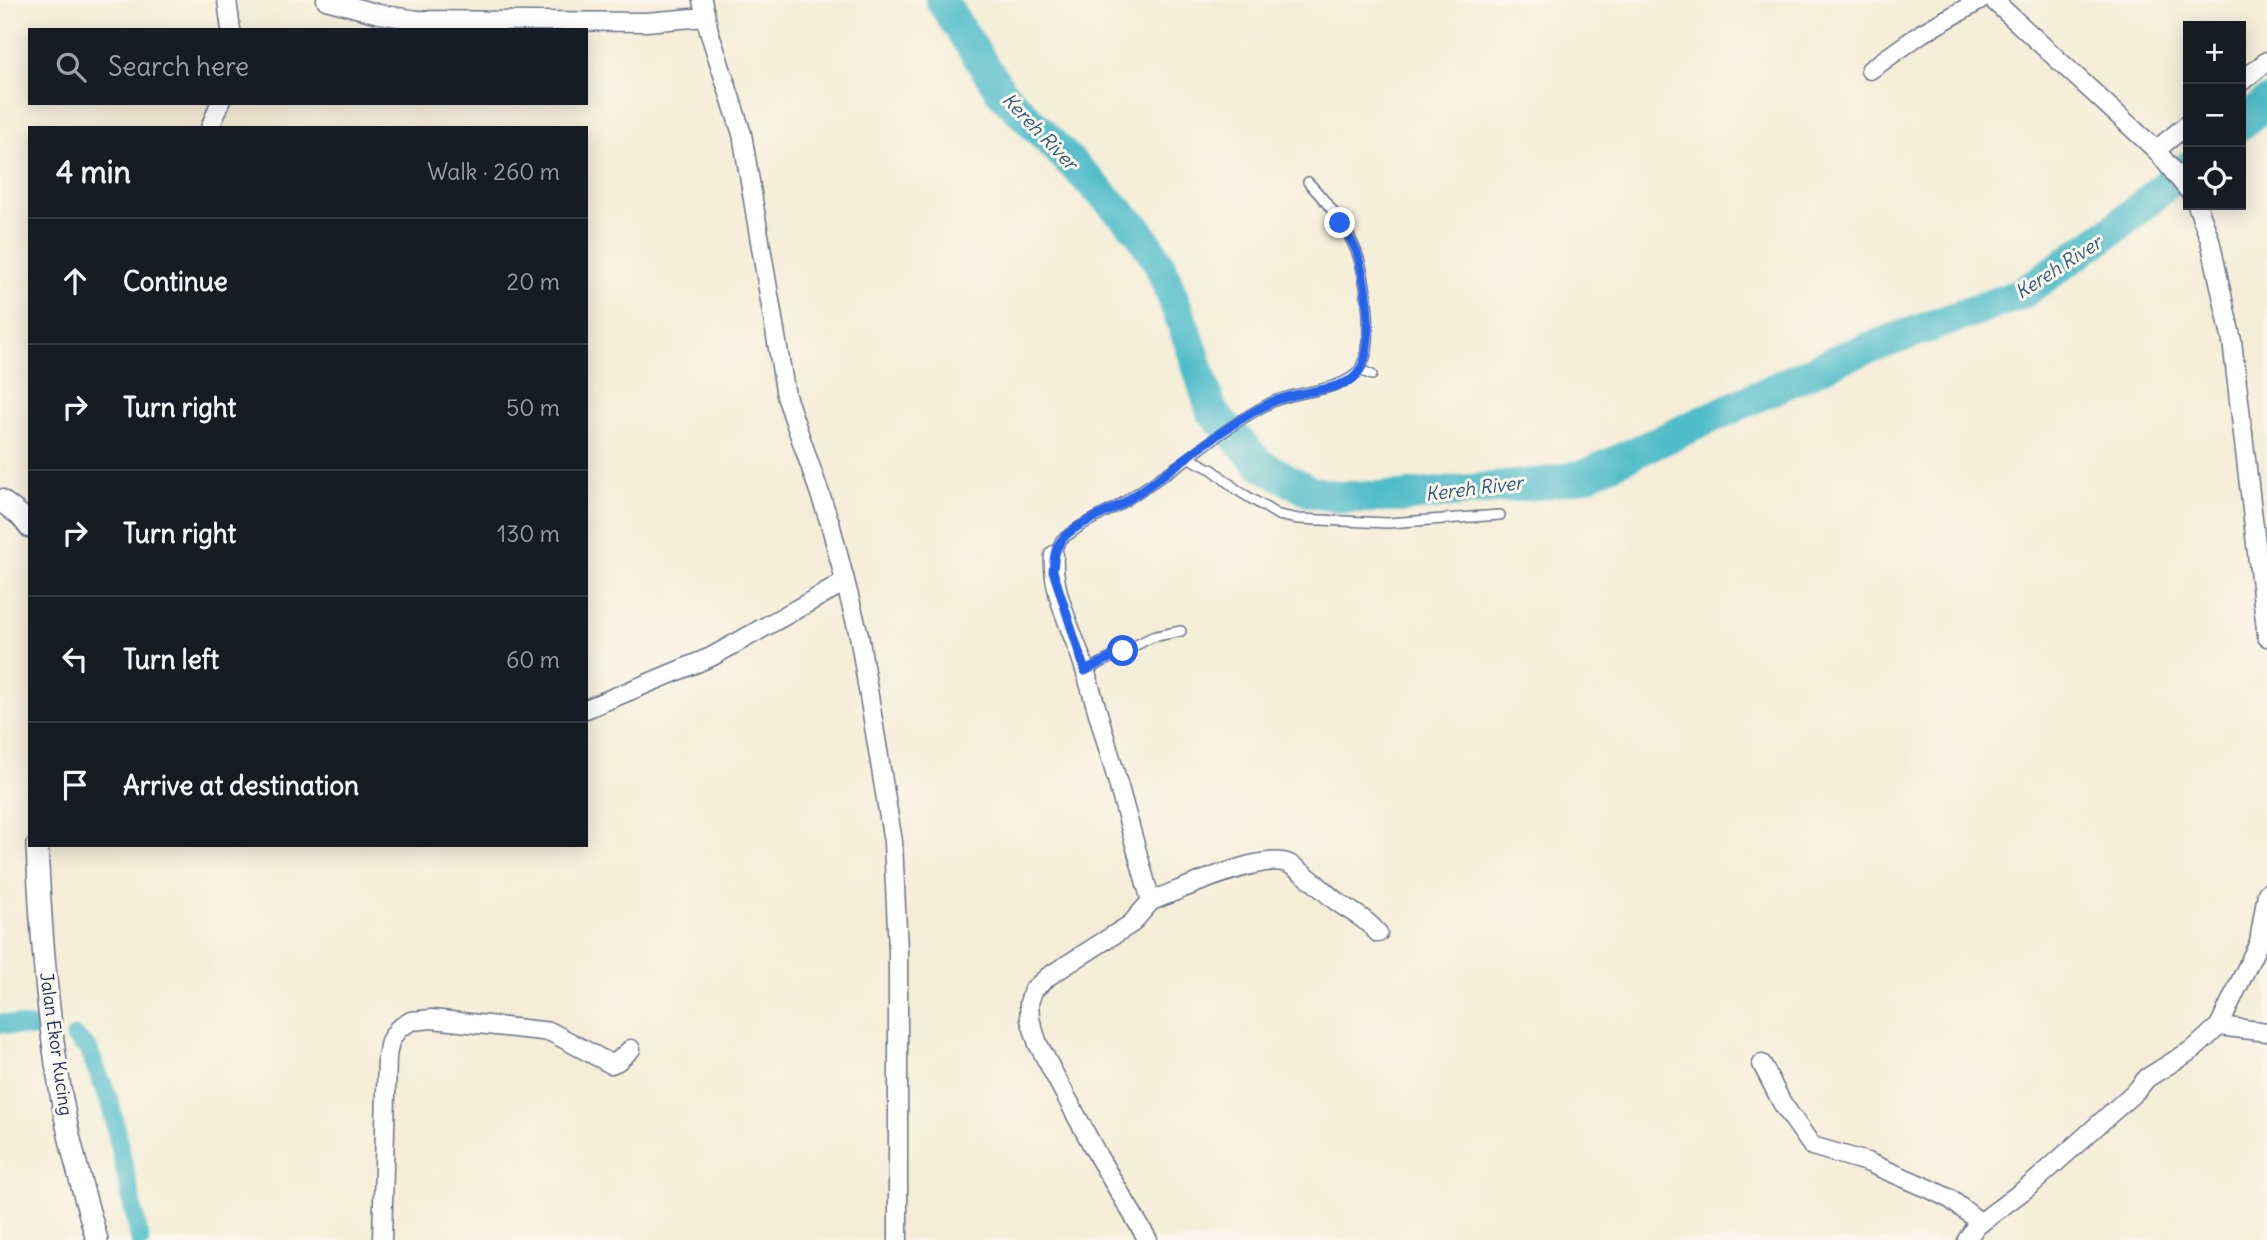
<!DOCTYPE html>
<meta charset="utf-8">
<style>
body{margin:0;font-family:Delius,sans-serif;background:#20242c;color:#f1f3f6}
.controls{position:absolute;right:21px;top:21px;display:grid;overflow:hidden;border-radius:0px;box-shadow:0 4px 18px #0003}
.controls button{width:63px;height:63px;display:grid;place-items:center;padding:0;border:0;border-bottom:2px solid #363941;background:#171b24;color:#f1f3f6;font:35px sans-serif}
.stop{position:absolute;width:21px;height:21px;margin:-16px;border:5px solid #2563eb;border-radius:50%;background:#fff}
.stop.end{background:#2563eb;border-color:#fff;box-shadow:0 2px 7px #0008}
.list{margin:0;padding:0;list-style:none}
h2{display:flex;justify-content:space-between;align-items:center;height:91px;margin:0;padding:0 28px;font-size:30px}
h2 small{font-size:23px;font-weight:400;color:#9ea1a6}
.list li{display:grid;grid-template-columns:46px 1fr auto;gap:21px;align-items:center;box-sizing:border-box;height:126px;padding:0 28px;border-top:2px solid #363941}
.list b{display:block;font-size:26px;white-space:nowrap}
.list em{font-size:23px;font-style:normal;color:#9ea1a6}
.icon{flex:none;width:38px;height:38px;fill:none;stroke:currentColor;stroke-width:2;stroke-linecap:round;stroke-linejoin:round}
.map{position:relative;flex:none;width:2267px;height:1240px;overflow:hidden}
.search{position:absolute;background:#171b24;box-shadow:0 4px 18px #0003;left:28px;top:28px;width:560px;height:77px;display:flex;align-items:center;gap:18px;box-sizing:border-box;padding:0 24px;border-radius:0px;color:#9ea1a6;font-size:26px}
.panel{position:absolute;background:#171b24;box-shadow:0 4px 18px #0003;left:28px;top:126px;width:560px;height:721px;border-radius:0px}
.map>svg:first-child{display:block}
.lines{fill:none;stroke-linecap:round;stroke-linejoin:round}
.canal{stroke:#4fbcc9;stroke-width:19}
.river{stroke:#4fbcc9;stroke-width:32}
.service-casing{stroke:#677288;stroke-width:12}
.minor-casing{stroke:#677288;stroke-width:21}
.tertiary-casing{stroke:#677288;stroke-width:24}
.service{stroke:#fff;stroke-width:9}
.minor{stroke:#fff;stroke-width:18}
.tertiary{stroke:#fff;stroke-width:21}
.route{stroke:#2563eb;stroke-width:9}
.labels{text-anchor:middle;stroke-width:6;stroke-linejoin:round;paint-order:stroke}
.street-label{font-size:18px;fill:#1b2f5e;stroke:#fbf7ec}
.water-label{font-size:19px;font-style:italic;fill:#2b597e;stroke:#fbf7ec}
</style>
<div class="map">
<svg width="2267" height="1240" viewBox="0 0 2267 1240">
<rect width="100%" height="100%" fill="#fbf7ec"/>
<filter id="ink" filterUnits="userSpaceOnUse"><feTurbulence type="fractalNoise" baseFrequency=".0143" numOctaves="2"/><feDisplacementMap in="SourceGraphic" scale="14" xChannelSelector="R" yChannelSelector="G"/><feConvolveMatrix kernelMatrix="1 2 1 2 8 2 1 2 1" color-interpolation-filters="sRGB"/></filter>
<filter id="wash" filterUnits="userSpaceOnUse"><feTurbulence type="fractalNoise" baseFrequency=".00686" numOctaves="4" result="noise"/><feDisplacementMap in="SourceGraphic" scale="28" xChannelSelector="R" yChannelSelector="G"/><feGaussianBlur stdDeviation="1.57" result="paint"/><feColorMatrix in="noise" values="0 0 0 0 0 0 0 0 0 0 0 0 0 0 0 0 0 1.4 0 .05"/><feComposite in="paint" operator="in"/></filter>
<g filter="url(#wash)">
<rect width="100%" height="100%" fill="#f4edd7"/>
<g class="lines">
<!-- canal -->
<g class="canal">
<polyline points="0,1023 33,1028"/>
<polyline points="75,1037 88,1049 110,1102 140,1240"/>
</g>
<!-- river -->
<g class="river">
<polyline points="941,0 1002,93 1139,231 1161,267 1191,346 1212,412 1260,464 1309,491 1338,497 1399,497 1546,483 1586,475 1841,358 2021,294 2114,229 2188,167"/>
<polyline points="2241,124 2267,102"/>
</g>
</g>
</g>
<g filter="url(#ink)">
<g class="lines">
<!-- service casing -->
<g class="service-casing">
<g id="service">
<path d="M1308 182C1327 202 1347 227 1357 253 1366 277 1371 324 1367 350 1366 356 1362 364 1360 370"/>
<path d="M1189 458C1214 438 1241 418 1270 403 1297 389 1338 394 1360 370L1372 375"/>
<polyline points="1054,555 1061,540 1082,525 1118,506 1189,458 1213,470 1237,490 1278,515 1298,519 1388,523 1500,515"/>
<polyline points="1085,671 1152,637 1181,631"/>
</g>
</g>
<!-- minor casing -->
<g class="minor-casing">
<g id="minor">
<polyline points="227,0 231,30"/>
<polyline points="326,0 379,14 417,20 646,22 705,17"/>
<polyline points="702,0 709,31 742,134 786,396 830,523 859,635 893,842 898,951 898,1240"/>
<polyline points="1993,0 2156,150 2188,190"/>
<polyline points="1870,70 1922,33 1981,0"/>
<polyline points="2241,82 2267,61"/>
<polyline points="210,128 220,103"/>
<polyline points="2156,150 2188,124"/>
<polyline points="2197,205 2210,240 2232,341 2267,637"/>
<path d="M1054 555C1051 594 1075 635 1086 673 1109 748 1129 825 1151 901L1131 924 1049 976 1033 990 1029 1003 1030 1019 1038 1044 1099 1158 1148 1240"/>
<polyline points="586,709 711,657 845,582"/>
<path d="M1151 901C1178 891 1265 851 1289 864 1306 873 1321 889 1336 901 1352 913 1363 916 1378 933"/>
<polyline points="2219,1026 2267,1032"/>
<polyline points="1762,1064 1782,1103 1812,1146 1867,1162 1930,1189 1950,1199 1981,1223"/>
<polyline points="382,1240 387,1056 390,1041 398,1029 411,1021 432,1019 551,1032 611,1064 618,1061 631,1049"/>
<polyline points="1967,1240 1975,1227 2032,1184 2137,1090 2147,1078 2195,1048 2219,1026 2259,942 2267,893"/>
</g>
</g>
<!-- tertiary casing -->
<g class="tertiary-casing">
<g id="tertiary">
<polyline points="0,500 21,516 30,527"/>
<path d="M37 845C41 937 48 1031 66 1121 74 1161 86 1201 97 1240"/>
</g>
</g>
<!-- service -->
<use href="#service" class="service"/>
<!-- minor -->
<use href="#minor" class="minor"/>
<!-- tertiary -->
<use href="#tertiary" class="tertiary"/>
</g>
</g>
<g class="lines" filter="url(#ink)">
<!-- route -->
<path class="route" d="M1123 651 1085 671 1053 571C1054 561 1054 550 1061 541 1072 525 1103 515 1120 505 1171 473 1216 430 1270 403 1293 391 1333 392 1352 379 1379 360 1366 283 1358 256 1355 244 1346 233 1340 223"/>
</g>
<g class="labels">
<!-- street labels -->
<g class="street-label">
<text transform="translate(56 1044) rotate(82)" y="6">Jalan Ekor Kucing</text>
</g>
<!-- water labels -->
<g class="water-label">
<text transform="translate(1040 131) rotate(46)" y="7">Kereh River</text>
<text transform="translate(2058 267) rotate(-33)" y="7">Kereh River</text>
<text transform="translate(1474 488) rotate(-7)" y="7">Kereh River</text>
</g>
</g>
</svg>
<div class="controls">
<button>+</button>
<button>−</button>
<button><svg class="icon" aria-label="locate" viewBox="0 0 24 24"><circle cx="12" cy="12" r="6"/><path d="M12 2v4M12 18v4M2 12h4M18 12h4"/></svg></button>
</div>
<div class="stop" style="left:1123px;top:651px"></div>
<div class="stop end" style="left:1340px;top:223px"></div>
<div class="search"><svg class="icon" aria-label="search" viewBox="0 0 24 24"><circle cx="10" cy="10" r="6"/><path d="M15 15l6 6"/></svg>Search here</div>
<section class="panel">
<h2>4 min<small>Walk · 260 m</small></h2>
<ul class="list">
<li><svg class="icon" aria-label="ahead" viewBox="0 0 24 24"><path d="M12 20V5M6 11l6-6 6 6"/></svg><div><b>Continue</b></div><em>20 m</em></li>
<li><svg class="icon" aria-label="right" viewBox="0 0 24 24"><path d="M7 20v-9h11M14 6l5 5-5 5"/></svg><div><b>Turn right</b></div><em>50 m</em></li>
<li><svg class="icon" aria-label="right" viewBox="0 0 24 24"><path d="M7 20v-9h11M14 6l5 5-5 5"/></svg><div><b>Turn right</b></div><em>130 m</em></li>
<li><svg class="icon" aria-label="left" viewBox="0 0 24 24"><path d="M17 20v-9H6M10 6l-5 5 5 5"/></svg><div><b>Turn left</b></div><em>60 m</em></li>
<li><svg class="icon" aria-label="arrive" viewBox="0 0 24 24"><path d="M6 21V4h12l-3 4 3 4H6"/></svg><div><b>Arrive at destination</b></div></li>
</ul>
</section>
</div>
